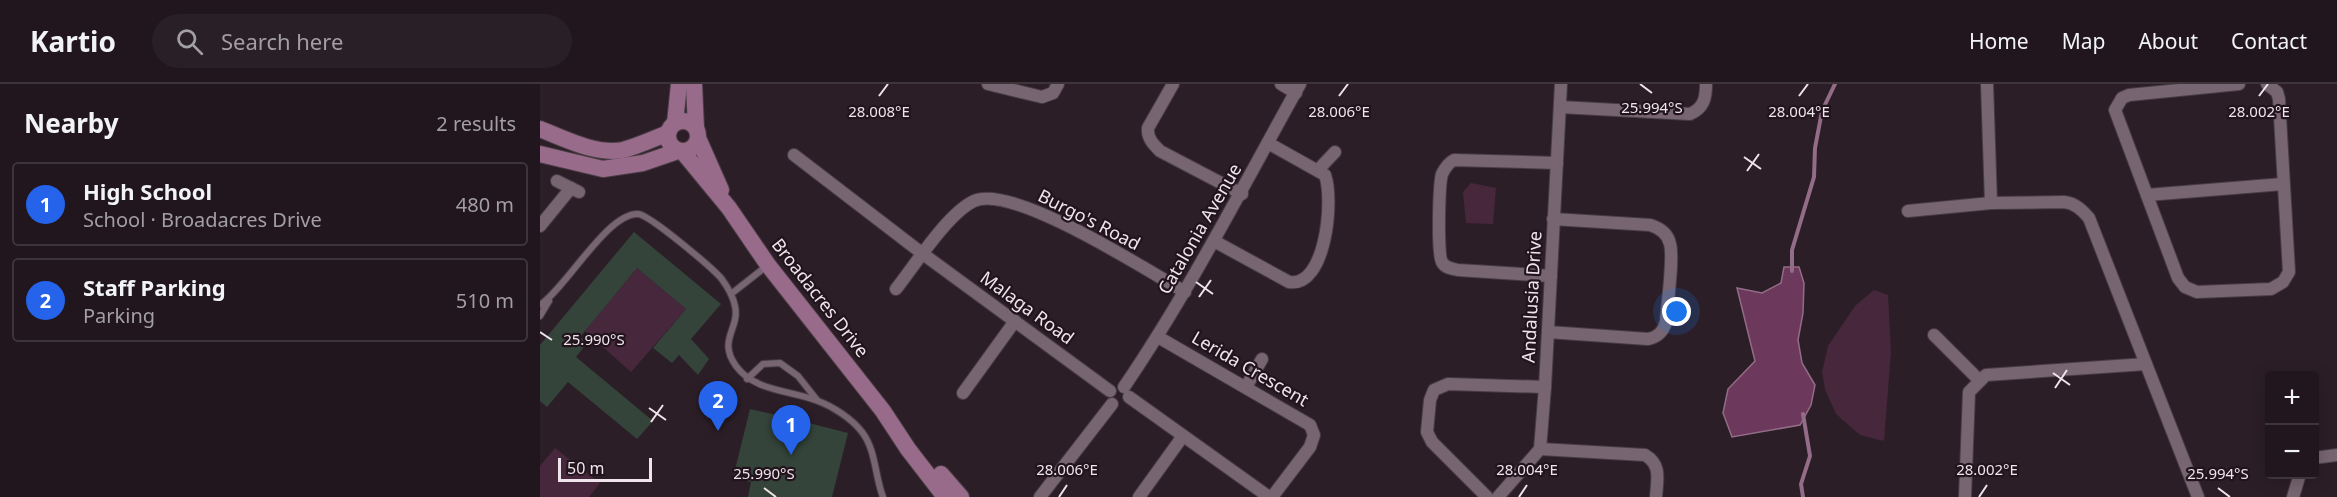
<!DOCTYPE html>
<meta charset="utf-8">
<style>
body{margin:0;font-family:"Noto Sans",sans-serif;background:#291f26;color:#f1f3f6}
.controls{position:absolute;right:18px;bottom:18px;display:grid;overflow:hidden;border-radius:6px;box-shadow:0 3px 15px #0003}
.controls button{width:54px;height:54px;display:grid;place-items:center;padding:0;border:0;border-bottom:2px solid #3e353b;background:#21161d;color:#f1f3f6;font:30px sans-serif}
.scale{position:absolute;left:18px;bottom:15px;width:94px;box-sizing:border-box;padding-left:6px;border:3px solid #efe4eb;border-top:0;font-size:16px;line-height:21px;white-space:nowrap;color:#efe4eb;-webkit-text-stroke:4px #22141d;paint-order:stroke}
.you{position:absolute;left:1137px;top:228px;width:21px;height:21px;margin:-15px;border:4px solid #fff;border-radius:50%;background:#1a73e8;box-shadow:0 0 0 9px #1a73e833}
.badge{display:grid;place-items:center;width:39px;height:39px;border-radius:50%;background:#2563eb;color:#fff;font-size:20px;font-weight:700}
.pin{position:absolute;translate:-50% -50px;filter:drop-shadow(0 2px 3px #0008)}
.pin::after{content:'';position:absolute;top:32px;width:21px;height:18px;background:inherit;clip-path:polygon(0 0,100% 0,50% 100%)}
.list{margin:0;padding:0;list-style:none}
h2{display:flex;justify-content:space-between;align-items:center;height:78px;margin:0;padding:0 24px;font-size:26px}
h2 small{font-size:20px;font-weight:400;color:#a29fa4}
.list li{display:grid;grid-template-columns:39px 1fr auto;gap:18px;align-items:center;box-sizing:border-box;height:84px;margin:0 12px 12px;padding:0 12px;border:2px solid #3e353b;border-radius:6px}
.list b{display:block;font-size:22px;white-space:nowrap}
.list p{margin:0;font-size:20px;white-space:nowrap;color:#a29fa4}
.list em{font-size:20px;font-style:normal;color:#a29fa4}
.icon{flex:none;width:33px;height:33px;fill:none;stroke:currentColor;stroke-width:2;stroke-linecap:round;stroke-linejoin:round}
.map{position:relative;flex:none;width:1797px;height:413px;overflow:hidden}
header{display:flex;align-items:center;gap:36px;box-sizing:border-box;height:84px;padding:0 30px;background:#21161d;border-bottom:2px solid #3e353b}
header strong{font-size:28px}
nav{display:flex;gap:33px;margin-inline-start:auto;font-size:21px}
.search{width:420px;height:54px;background:#291f26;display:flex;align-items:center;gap:15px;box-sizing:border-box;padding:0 21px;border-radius:33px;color:#a29fa4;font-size:22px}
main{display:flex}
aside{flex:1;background:#21161d}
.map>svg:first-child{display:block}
.green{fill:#47273c}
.water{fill:#6c395c;stroke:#936c87;stroke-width:1.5}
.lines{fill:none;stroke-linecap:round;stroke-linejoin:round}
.stream{stroke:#936c87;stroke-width:4}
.building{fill:#34443a}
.lane-casing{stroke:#493d45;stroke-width:8}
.street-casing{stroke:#493d45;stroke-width:14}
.secondary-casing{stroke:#493d45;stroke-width:18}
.lane{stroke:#776671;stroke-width:6}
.street{stroke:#776671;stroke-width:12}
.secondary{stroke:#996b8a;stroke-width:16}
.ticks{fill:none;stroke:#efe4eb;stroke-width:2}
.labels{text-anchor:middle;stroke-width:4.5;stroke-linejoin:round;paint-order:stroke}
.street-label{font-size:18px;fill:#efe4eb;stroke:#22141d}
.ticks-label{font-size:15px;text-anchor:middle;fill:#efe4eb;stroke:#22141d;stroke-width:4.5;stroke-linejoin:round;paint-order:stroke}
</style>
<header>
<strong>Kartio</strong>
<div class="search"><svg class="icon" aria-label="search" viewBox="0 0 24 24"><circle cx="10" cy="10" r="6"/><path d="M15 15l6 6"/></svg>Search here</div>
<nav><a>Home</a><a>Map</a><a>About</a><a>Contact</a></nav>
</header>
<main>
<aside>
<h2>Nearby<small>2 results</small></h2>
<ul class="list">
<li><span class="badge">1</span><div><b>High School</b><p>School · Broadacres Drive</p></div><em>480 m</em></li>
<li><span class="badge">2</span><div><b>Staff Parking</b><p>Parking</p></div><em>510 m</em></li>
</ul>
</aside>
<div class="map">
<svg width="1797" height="413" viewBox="0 0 1797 413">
<rect width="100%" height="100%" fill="#2c1e27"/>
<!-- green -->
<g class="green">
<polygon points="931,99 956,104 953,140 926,139 923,108"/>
<polygon points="97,184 146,225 91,288 45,247"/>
<polygon points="1334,206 1348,211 1351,267 1344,357 1320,351 1296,330 1285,305 1282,288 1288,262 1315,222"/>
<polygon points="15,364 60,399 49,413 0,413 0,382"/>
</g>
<!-- water -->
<polygon class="water" points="1244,183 1259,183 1264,199 1263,229 1258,256 1262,279 1275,301 1271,321 1260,341 1192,353 1183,329 1188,305 1215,277 1197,204 1222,209 1241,199"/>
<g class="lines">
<!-- stream -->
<g class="stream">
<polyline points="1252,187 1252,166 1274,93 1275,64 1282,27 1295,0"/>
<polyline points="1263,413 1261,400 1270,372 1263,330"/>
</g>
</g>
<!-- building -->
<g class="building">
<polygon points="94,148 181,220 151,255 169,275 158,291 139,271 132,279 113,264 146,225 97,184 40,253 47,259 36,273 113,337 97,355 28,298 7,323 0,317 0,261"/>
<polygon points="210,325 250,334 248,342 267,347 269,339 308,349 292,413 208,413 211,398 193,394"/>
</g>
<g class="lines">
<!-- lane casing -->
<g class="lane-casing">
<g id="lane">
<polyline points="191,210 228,181"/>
<path d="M0 221C27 203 67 129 98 130 110 131 171 183 181 194 187 202 193 212 195 222 200 245 177 256 196 282 215 308 251 306 278 317 294 323 312 335 322 348 336 366 335 393 343 413"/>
<polyline points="0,232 9,217"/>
<polyline points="207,295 223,280 240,279 258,292 277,316"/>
</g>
</g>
<!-- street casing -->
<g class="street-casing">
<g id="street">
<polyline points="448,0 502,13 513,9 518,0"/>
<path d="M633 0 608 44C607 54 613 60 620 67L702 110"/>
<polyline points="741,0 756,9"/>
<polyline points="1447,0 1451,119"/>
<polyline points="1699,0 1589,11 1582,14 1575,26 1638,194 1645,203 1657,208 1731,205 1743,198 1749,188 1739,15 1737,8 1727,0"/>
<path d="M1020 23 1150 30C1164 24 1166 14 1166 0"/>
<polyline points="254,71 383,170 570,307"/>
<polyline points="778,86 795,68"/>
<polyline points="17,97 39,108"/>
<polyline points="1607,111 1743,100"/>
<path d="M1368 127 1451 119 1524 118C1535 119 1542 126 1549 134L1658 413"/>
<polyline points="0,142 31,104"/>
<path d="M674 157 749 198C786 204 794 116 785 91L728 59"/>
<path d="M1011 192 918 186C912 185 905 184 902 178 897 171 899 100 902 90 905 84 908 79 914 76L1017 79"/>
<path d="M356 205C375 181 408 129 434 117 472 99 608 187 645 208"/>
<path d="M1008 248 1108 255C1118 253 1123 248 1126 238 1127 221 1134 175 1130 160 1128 150 1120 144 1110 141L1013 135"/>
<polyline points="1394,251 1439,296"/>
<polyline points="618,253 770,341 774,351 770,363 732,413"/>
<path d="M584 303C650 206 703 102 760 0"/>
<polyline points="706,303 722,275"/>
<polyline points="423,309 475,237"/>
<polyline points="589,313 729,413"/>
<path d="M1000 365 1105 371C1122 381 1117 396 1116 413"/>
<polyline points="1774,374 1797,371"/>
<polyline points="500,413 572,320"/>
<polyline points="599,413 643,352"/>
<polyline points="947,413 892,358 887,348 890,316 894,306 908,300 1005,303"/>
<polyline points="958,413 1000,365 1005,303 1021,0"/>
<polyline points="1425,413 1429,308 1446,291 1606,280"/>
<polyline points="1753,413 1760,390"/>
</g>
</g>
<!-- secondary casing -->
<g class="secondary-casing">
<g id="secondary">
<polyline points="154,0 156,44"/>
<circle cx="143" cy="52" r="15"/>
<polyline points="135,39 139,0"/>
<path d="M0 45C25 55 56 71 83 66 98 62 113 55 128 49"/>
<polyline points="158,54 181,106"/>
<polyline points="142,67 189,124 228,181 343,327 368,365 405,413"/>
<polyline points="0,70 63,85 103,79 138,67"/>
<polyline points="401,390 421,413"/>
</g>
</g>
<!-- lane -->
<use href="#lane" class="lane"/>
<!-- street -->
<use href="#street" class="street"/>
<!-- secondary -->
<use href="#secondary" class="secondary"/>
</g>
<!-- ticks -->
<path class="ticks" d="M1100 0 1112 9M339 12 348 0M799 12 808 0M1259 12 1268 0M1719 12 1728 0M1204 73 1221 85M1207 87 1219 70M656 198 673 210M659 213 671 196M0 248 12 256M1513 289 1530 301M1515 304 1527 286M109 324 126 336M111 338 123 321M224 404 236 413M1678 404 1690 413M519 413 527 401M979 413 987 401M1439 413 1447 401"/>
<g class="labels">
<!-- street labels -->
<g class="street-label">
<text transform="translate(549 136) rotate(27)" y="6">Burgo's Road</text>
<text transform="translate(660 145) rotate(-60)" y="6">Catalonia Avenue</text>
<text transform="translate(992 213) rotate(-87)" y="6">Andalusia Drive</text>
<text transform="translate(280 214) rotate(52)" y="6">Broadacres Drive</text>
<text transform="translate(487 224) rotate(36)" y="6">Malaga Road</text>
<text transform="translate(710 285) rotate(30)" y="6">Lerida Crescent</text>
</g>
</g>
<g class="ticks-label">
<text x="1112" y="29">25.994°S</text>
<text x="339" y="33">28.008°E</text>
<text x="799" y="33">28.006°E</text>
<text x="1259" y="33">28.004°E</text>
<text x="1719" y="33">28.002°E</text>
<text x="54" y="261">25.990°S</text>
<text x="527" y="391">28.006°E</text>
<text x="987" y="391">28.004°E</text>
<text x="1447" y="391">28.002°E</text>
<text x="224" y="395">25.990°S</text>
<text x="1678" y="395">25.994°S</text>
</g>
</svg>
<div class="controls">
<button>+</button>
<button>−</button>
</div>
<div class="scale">50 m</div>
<div class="you"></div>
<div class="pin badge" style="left:251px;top:371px">1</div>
<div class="pin badge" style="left:178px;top:347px">2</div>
</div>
</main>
